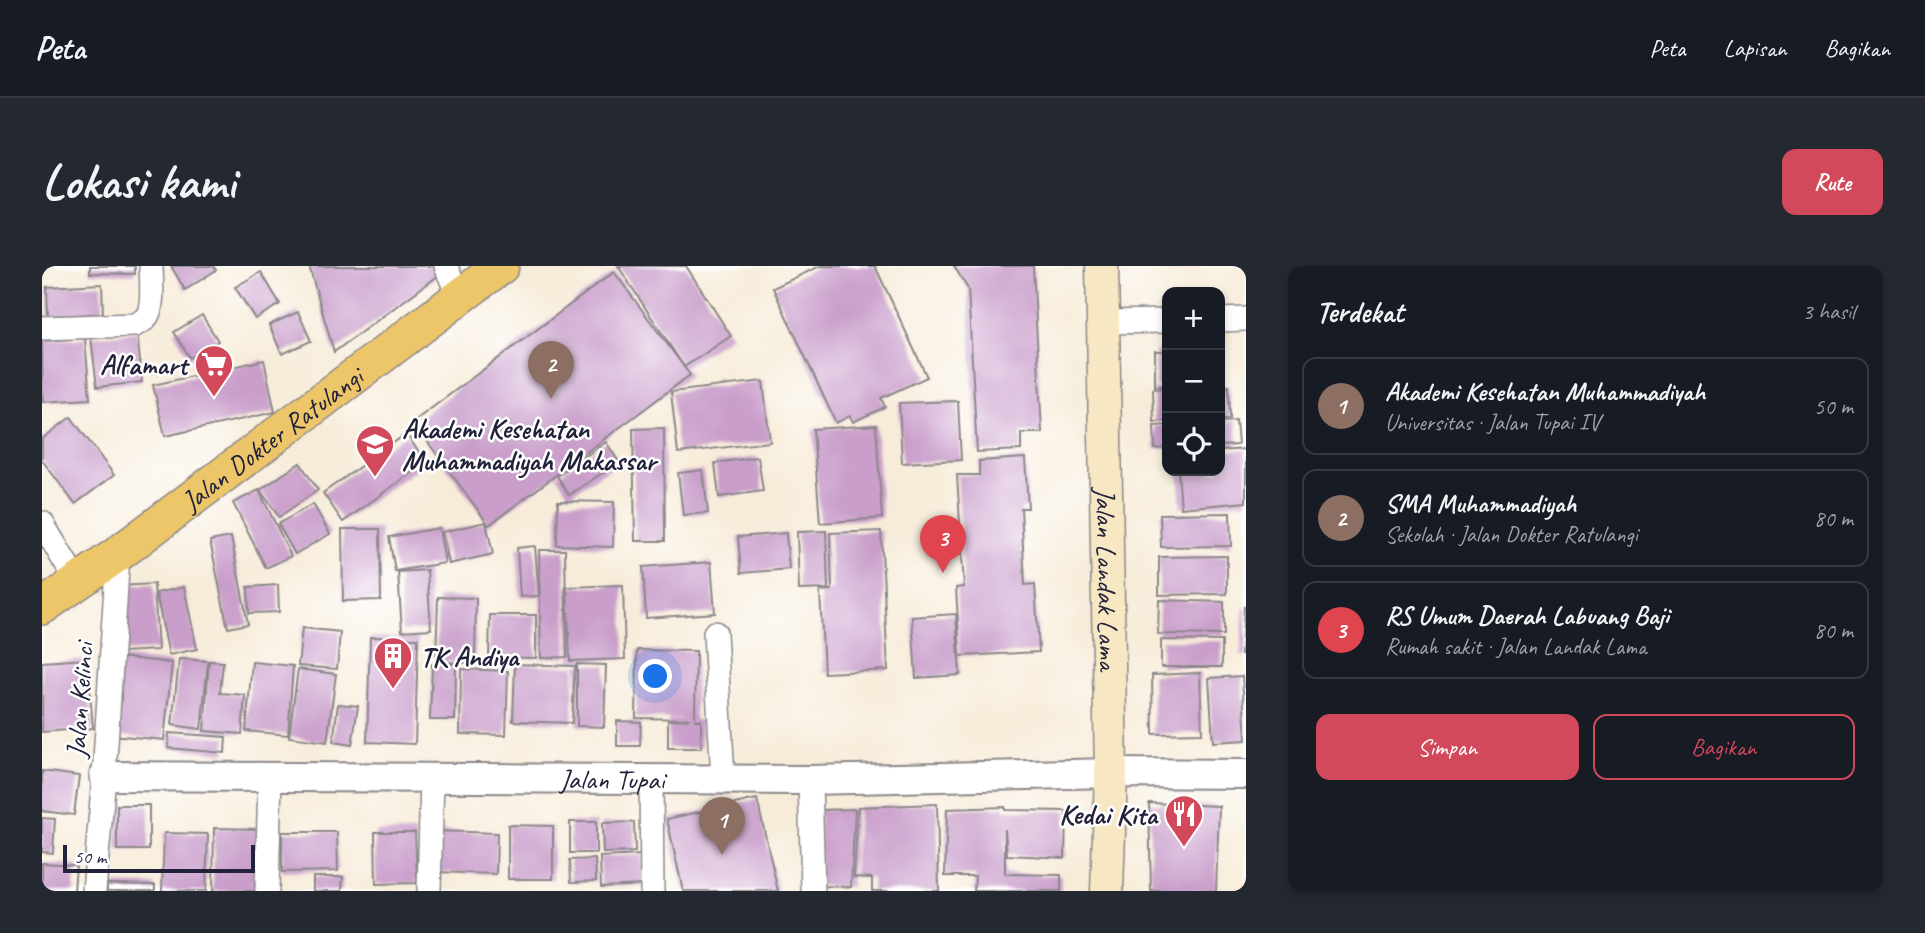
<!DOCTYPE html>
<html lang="id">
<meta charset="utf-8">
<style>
body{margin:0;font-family:Caveat,sans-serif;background:#242831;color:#f1f3f6}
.controls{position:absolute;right:21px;top:21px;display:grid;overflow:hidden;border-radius:14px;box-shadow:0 4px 10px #0003}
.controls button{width:63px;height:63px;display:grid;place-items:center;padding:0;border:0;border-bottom:2px solid #363941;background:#171b24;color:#f1f3f6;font:35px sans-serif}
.scale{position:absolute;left:21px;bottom:18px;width:192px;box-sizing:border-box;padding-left:7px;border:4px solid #22223b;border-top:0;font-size:19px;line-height:24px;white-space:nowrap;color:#22223b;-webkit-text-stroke:5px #fff;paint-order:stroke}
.you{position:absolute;left:614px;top:411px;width:24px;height:24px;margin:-18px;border:5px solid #fff;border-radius:50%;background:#1a73e8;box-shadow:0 0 0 10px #1a73e833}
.badge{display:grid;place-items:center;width:46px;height:46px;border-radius:50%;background:#d1495b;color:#fff;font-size:23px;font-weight:700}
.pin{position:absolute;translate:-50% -58px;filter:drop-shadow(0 2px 4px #0008)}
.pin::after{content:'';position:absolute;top:37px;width:24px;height:21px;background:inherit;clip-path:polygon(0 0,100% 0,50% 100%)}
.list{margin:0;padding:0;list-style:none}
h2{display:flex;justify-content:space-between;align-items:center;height:91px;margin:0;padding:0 28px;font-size:30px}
h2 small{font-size:23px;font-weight:400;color:#9ea1a6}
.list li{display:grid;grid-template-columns:46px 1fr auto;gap:21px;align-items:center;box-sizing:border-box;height:98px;margin:0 14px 14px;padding:0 14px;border:2px solid #363941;border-radius:14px}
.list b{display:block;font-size:26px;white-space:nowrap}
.list p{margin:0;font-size:23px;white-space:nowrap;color:#9ea1a6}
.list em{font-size:23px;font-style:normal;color:#9ea1a6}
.actions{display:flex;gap:14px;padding:21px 28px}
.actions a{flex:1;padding:16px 0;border:2px solid #d1495b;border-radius:14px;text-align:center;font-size:24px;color:#d1495b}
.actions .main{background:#d1495b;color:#fff}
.icon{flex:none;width:38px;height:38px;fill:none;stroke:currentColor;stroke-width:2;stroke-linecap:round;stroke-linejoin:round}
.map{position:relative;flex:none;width:1204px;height:625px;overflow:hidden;border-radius:14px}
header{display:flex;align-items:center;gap:42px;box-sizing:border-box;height:98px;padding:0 35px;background:#171b24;border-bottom:2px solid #363941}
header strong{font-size:33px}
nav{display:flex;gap:38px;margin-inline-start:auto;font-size:24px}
.intro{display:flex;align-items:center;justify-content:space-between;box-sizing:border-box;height:168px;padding:0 42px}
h1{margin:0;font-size:49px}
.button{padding:18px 32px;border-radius:14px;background:#d1495b;color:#fff;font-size:24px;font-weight:700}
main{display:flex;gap:42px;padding:0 42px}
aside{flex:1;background:#171b24;border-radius:14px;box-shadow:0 4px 10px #0003}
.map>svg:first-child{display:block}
.building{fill:#c99ecb}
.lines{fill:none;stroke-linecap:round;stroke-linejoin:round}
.minor-casing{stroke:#8c878a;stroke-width:26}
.tertiary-casing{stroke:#8c878a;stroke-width:32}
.secondary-casing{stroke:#8c878a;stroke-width:35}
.primary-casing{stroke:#8c878a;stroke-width:38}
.minor{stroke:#fff;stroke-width:23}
.tertiary{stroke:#fff;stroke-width:28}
.secondary{stroke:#f7e8c3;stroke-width:32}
.primary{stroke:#ecc669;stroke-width:35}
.labels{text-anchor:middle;stroke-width:5;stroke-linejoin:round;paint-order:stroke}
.poi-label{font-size:28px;font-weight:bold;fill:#22223b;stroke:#fff;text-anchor:end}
.street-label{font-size:28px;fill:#22223b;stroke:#fff}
</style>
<header>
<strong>Peta</strong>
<nav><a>Peta</a><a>Lapisan</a><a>Bagikan</a></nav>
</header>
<div class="intro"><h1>Lokasi kami</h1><a class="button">Rute</a></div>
<main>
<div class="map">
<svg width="1204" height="625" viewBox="0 0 1204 625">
<rect width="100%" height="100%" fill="#fff"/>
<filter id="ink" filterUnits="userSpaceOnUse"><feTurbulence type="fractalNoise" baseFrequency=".0143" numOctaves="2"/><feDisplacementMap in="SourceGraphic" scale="14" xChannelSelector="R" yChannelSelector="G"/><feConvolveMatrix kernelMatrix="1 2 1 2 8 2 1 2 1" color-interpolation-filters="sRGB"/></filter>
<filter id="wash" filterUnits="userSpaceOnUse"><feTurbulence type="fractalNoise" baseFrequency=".00686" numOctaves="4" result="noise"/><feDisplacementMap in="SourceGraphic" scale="28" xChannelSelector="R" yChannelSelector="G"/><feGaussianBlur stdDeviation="1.57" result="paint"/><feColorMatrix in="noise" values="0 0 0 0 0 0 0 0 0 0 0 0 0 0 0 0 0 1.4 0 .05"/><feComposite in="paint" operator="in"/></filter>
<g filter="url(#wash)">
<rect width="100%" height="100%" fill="#f7ecd9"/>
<g id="blocks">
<!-- building -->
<g class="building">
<polygon points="48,0 93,0 93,8 48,7"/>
<polygon points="129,0 171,0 174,4 143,24"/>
<polygon points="267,0 394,0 397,9 292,86"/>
<polygon points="576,0 644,0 689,70 642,101"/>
<polygon points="778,0 833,0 885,111 839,132 843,141 811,156 808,150 794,157 731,22"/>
<polygon points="912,0 991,0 1000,167 979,167 979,184 935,186 926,23"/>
<polygon points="219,6 238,38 213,53 193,21"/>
<polygon points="572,6 648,109 447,259 371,156"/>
<polygon points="60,18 61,48 6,50 5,21"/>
<polygon points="256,46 269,75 240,88 227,59"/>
<polygon points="160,49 176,75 148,92 132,66"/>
<polygon points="95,66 100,116 55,121 49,71"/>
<polygon points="43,72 48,133 1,136 0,75"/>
<rect x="1113" y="85" width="12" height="35"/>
<polygon points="222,94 233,146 123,170 111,119"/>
<polygon points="721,115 728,176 636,187 629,126"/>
<polygon points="1187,120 1188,153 1178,154 1178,121"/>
<polygon points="1125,122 1125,155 1112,156 1111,123"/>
<polygon points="916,135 919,194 860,197 857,137"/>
<polygon points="29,151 72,209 33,238 0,194 0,173"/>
<polygon points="1194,155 1196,179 1178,180 1178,156"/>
<polygon points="834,159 840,252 778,257 771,163"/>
<polygon points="1125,159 1125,182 1113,183 1112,160"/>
<polygon points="622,162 623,275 593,275 591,163"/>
<polygon points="364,168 384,196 301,256 281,227"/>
<polygon points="564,176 577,196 527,229 515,210"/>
<polygon points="1204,183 1204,236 1139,242 1136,205 1178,205 1178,185"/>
<polygon points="716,191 721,225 677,231 673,197"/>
<polygon points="983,192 986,242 979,242 983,319 993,318 997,386 918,390 914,322 922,321 915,209 937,209 937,195"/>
<polygon points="258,197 276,224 237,251 218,224"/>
<polygon points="661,204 666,247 641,249 636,207"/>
<polygon points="217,224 249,290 224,302 191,237"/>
<polygon points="516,235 572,236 571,281 515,279"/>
<polygon points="271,238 288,268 253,288 236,258"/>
<polygon points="1188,247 1189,280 1119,281 1118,248"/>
<polygon points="444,256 451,288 407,298 400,266"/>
<polygon points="397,262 403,297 353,305 347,271"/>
<polygon points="300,263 338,263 339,334 301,335"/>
<polygon points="784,265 786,323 757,324 755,266"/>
<polygon points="839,265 846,404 782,407 778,325 790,324 788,267"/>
<polygon points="744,267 747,303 699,307 696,271"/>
<polygon points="189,271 206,358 186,362 168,275"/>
<polygon points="493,280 497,330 478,331 475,282"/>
<polygon points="497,284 523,284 525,391 499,392"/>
<polygon points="1185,290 1185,328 1117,329 1117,291"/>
<polygon points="669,296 673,347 604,352 601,301"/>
<polygon points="385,304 389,363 360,365 356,306"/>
<polygon points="112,318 116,384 80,386 76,320"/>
<polygon points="236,319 237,346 207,347 206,321"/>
<polygon points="581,319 583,393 528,395 525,321"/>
<polygon points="142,321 155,383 127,389 114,327"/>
<polygon points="396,331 434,332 433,397 394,396"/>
<polygon points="1117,334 1182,336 1182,369 1116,368"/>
<polygon points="1202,341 1204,342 1204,390 1199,389"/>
<polygon points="914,348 918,409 874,412 870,351"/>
<polygon points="448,349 494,349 494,392 447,391"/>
<polygon points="260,362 298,366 295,403 256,400"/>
<polygon points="328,371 376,372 373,478 325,476"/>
<polygon points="1119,374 1180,375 1180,401 1119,401"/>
<polygon points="595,384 654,385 653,454 659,454 659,482 626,482 626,454 647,453 594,452"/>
<polygon points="77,391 130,397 122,474 70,469"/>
<polygon points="45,393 51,462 0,466 0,396"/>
<polygon points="137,393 166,395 159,463 130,459"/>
<polygon points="167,395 181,396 178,427 203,429 200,468 162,465"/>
<polygon points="210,396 251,400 246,469 204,465"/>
<polygon points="390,398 414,398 413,454 388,454"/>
<polygon points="473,398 533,400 530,457 471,455"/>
<polygon points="535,398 564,399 562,461 535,460"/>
<polygon points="256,403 294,408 285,476 247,471"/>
<polygon points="419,403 466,405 464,469 418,468"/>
<polygon points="1158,407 1160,467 1111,468 1110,409"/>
<polygon points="1200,410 1204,474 1171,476 1167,412"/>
<polygon points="296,438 316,440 310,479 291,476"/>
<polygon points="575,455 599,456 598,480 575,480"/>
<polygon points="127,467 184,471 183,487 126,482"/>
<polygon points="0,505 37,510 32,549 0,545"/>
<polygon points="715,533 736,625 641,625 625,553"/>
<polygon points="1107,537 1177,540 1174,625 1109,625"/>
<polygon points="895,538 897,625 830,625 830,612 812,611 816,541"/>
<rect x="75" y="539" width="32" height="45"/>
<polygon points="963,541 963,544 1024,545 1023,592 965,589 963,563 963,608 1019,609 1019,625 932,625 933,610 903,610 905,543"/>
<polygon points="813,543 809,621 778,620 777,544"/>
<polygon points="0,552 13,553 11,587 0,586"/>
<rect x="528" y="556" width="26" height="31"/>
<polygon points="592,556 593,586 561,587 560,557"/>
<polygon points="466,559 511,560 511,613 466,613"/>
<polygon points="172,562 219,563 219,625 171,625"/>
<polygon points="393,565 455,567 454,608 392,606"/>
<polygon points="240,566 295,566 296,605 240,606"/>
<polygon points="333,566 373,566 375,617 334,618"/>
<polygon points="122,567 166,568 164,625 120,625"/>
<polygon points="600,589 602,619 559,621 558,591"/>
<polygon points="553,593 554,615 529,616 528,594"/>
<polygon points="0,597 34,599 32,625 0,625"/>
<polygon points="271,611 301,611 300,625 271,625"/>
<polygon points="65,618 113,619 113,625 65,625"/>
</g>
</g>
</g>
<g filter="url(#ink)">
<use href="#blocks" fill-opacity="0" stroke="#8c878a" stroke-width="2"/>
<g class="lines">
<!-- minor casing -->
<g class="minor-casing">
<g id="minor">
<polyline points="404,0 417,32"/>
<polyline points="1178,54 1204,53"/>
<polyline points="1061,56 1125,55"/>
<path d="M0 62 93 59C94 58 102 54 103 53 113 43 109 13 109 0"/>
<polyline points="0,257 35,316"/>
<polyline points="673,367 681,513"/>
<polyline points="609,512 610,625"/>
<polyline points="768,514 771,625"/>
<polyline points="52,625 62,510 76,288"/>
<polyline points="225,625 228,511"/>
<polyline points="387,625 390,511"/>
</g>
</g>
<!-- tertiary casing -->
<g class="tertiary-casing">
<g id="tertiary">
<path id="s1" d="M62 510 768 514 1069 507 1204 508"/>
</g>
</g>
<!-- secondary casing -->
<g class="secondary-casing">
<g id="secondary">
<path id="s2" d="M1060 0 1069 507 1065 625"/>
</g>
</g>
<!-- primary casing -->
<g class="primary-casing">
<g id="primary">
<path id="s3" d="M0 341 76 288 459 0"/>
</g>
</g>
<!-- minor -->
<use href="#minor" class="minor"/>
<!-- tertiary -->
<use href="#tertiary" class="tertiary"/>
<!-- secondary -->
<use href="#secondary" class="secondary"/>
<!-- primary -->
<use href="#primary" class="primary"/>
</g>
</g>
<!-- icons -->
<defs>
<g id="supermarket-pin" transform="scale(2.0125)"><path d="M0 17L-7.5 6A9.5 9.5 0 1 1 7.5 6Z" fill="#d1495b" stroke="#fff"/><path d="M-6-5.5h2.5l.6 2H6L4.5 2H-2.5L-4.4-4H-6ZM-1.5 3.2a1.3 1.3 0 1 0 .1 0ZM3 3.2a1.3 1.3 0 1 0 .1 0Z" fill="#fff"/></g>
<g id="university-pin" transform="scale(2.0125)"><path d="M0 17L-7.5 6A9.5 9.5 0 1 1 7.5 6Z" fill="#d1495b" stroke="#fff"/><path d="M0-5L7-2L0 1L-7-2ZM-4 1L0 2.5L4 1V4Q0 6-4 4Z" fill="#fff"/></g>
<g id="building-pin" transform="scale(2.0125)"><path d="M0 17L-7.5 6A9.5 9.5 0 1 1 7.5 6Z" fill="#d1495b" stroke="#fff"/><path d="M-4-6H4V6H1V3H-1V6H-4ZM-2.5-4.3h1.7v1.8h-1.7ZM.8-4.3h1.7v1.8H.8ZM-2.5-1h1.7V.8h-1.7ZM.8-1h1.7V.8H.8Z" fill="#fff"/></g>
<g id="restaurant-pin" transform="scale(2.0125)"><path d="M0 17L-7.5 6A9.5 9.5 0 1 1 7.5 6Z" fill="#d1495b" stroke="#fff"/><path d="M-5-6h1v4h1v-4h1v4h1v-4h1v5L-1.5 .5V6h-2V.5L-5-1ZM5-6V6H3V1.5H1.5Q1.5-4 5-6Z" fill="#fff"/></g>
</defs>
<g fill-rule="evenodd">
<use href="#supermarket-pin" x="172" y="98"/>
<use href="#university-pin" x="333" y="178"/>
<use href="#building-pin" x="351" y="390"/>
<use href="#restaurant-pin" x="1142" y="548"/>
</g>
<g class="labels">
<!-- poi labels -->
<g class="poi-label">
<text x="145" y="108">Alfamart</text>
<text x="360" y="172" text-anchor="start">Akademi Kesehatan<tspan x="360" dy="32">Muhammadiyah Makassar</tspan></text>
<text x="378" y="400" text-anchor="start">TK Andiya</text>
<text x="1115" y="558">Kedai Kita</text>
</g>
<!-- street labels -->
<g class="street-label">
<text dy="10" stroke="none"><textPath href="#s3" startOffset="285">Jalan Dokter Ratulangi</textPath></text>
<text dy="10" stroke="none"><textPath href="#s2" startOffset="313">Jalan Landak Lama</textPath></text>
<text transform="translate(37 434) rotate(-86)" y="10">Jalan Kelinci</text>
<text dy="10" stroke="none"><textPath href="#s1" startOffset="508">Jalan Tupai</textPath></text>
</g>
</g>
</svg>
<div class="controls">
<button>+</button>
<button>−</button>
<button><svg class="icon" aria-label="locate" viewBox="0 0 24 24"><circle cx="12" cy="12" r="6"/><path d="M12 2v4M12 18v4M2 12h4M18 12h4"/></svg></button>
</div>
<div class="scale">50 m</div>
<div class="you"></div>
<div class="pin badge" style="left:680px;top:589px;background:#8d6e63">1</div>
<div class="pin badge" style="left:509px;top:133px;background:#8d6e63">2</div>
<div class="pin badge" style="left:901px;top:307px;background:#e0444e">3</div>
</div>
<aside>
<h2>Terdekat<small>3 hasil</small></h2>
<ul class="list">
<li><span class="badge" style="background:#8d6e63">1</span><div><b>Akademi Kesehatan Muhammadiyah</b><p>Universitas · Jalan Tupai IV</p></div><em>50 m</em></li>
<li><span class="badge" style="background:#8d6e63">2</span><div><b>SMA Muhammadiyah</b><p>Sekolah · Jalan Dokter Ratulangi</p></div><em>80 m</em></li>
<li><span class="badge" style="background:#e0444e">3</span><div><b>RS Umum Daerah Labuang Baji</b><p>Rumah sakit · Jalan Landak Lama</p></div><em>80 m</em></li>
</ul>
<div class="actions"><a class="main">Simpan</a><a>Bagikan</a></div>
</aside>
</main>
